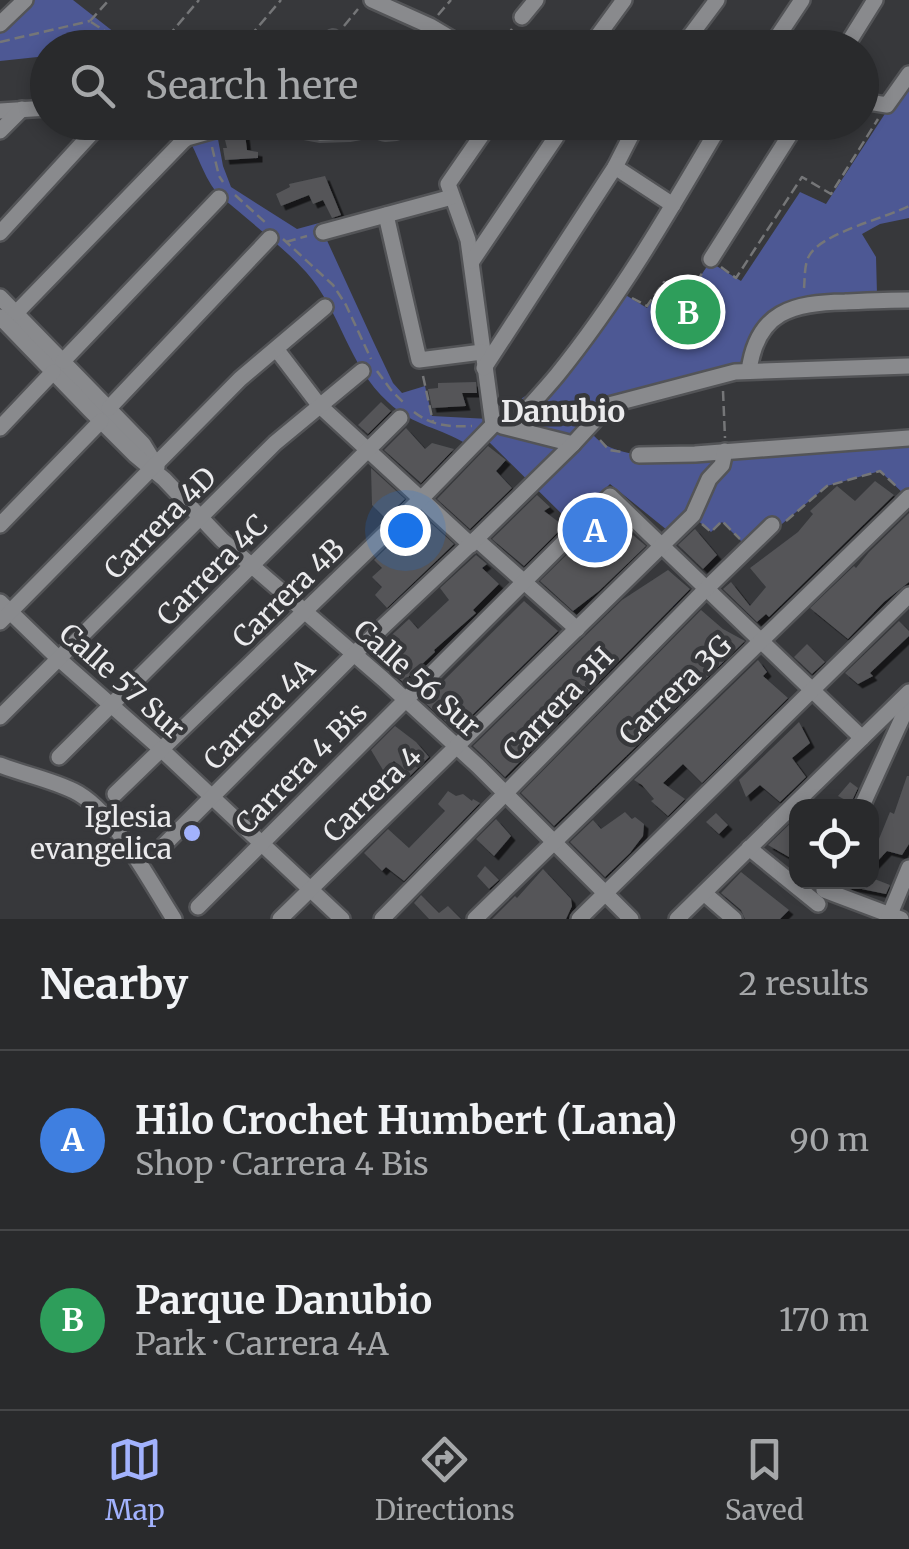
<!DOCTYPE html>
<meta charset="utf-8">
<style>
body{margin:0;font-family:Merriweather,serif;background:#353638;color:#f1f3f6}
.controls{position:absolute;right:30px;bottom:30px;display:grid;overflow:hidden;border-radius:20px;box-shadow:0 5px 15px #0003}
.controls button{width:90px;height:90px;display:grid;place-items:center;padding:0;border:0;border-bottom:2px solid #454648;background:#292a2c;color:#f1f3f6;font:50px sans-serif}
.you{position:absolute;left:405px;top:530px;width:35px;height:35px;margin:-25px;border:8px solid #fff;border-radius:50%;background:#1a73e8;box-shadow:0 0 0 15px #1a73e833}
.badge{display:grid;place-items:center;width:65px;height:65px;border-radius:50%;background:#a2b2fd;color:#fff;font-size:32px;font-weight:700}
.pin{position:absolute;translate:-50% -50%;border:5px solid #fff;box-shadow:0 2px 10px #0006}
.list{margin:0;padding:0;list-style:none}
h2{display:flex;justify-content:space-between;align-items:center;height:130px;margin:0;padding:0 40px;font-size:42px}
h2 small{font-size:32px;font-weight:400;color:#a5a7a9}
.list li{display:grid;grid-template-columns:65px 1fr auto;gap:30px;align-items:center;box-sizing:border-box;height:180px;padding:0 40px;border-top:2px solid #454648}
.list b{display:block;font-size:38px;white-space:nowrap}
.list p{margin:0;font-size:32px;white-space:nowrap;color:#a5a7a9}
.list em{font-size:32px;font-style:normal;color:#a5a7a9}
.icon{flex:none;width:55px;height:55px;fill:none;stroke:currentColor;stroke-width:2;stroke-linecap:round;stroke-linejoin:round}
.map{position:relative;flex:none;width:909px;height:919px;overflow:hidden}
.search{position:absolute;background:#292a2c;box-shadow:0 5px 15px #0003;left:30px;right:30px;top:30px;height:110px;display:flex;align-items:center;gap:25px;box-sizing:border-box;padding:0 35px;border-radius:55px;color:#a5a7a9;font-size:38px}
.sheet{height:490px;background:#292a2c}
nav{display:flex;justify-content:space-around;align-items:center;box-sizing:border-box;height:140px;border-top:2px solid #454648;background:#292a2c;font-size:28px;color:#a5a7a9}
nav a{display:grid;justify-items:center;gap:5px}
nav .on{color:#a2b2fd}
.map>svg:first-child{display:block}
.green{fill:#4d5894}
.building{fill:#545558;filter:url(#shadow)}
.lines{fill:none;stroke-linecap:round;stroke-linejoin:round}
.minor-casing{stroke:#535457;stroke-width:20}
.path{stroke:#757678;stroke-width:2.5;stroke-dasharray:10 5;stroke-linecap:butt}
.minor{stroke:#898a8d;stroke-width:15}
.poi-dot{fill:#a2b2fd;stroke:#37383b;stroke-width:4}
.labels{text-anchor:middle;stroke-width:9;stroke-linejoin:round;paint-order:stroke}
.street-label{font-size:28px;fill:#ebebed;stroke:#37383b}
.poi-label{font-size:28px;fill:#ebebed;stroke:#37383b;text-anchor:end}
.neighbourhood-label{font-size:30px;font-weight:bold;fill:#ebebed;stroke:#37383b}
</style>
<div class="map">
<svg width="909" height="919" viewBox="0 0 909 919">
<defs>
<filter id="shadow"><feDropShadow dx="4.5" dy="4.5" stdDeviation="0" flood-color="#0009"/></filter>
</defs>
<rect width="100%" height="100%" fill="#37383b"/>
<!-- green -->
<g class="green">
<polygon points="31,0 73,0 133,47 48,48 47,56 0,61 0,30"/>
<path d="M909 83V218L880 224 862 234 876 257 877 294C814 297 759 289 743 364L616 394 603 401 586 420C593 446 617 451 639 455L909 438V499L880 471 827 486 776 529 744 544 722 522 711 532 687 511 667 530 610 484 571 523 481 434 468 445C440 427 414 427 388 402 348 366 341 311 306 272 285 249 260 230 237 210 230 204 220 197 214 189 199 168 195 141 176 123H215L223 166 231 187 297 229 319 223 374 343 393 383 402 393 425 386 432 416 489 419 559 375 619 291 647 308 665 282 687 296 710 262 741 281 800 192 826 204 890 106Z"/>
</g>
<!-- building -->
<g class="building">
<polygon points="245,134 247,150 258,152 258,158 225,160 223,148 227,148 225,140"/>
<polygon points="325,176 341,215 332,218 323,200 313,204 309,195 281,206 276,194 290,187 289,184"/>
<polygon points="476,382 477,393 462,393 466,406 432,408 428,389 438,388 438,383"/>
<polygon points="381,402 391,411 368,434 358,425"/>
<polygon points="406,428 425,449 432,443 454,449 421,483 384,450"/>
<polygon points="488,446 506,460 496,471 512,488 470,529 437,499"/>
<polygon points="371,468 405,499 385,518 372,505"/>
<polygon points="875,481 894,495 769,617 766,614 757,622 723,589 731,582 750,606 766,587 750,568 798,532 813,514 810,511 837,486 855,501"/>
<polygon points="537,495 550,507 544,511 564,526 524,566 492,539"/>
<polygon points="909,513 909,582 884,602 848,639 810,608 854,566 856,568 869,552"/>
<polygon points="421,514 454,544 387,608 375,595 382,587 372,577 382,568 374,560"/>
<polygon points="608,514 646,546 599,591 573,611 540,581"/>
<polygon points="695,529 717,555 703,569 678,545"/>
<polygon points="476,555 487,564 482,568 499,584 473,610 476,613 434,650 435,652 403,682 371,654 409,619 418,629 449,600 440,588"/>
<polygon points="668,570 690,589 505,777 473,746 622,600"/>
<polygon points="524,601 558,631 456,731 423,701"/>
<polygon points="701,610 723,629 745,641 554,826 521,793"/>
<polygon points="899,621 909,631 909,636 870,673 873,676 858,684 845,673"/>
<polygon points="807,644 825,662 812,674 794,657"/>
<polygon points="758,660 767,672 763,676 788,698 702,783 683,764 663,783 685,799 668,816 651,801 654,799 642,785 634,780"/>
<polygon points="799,722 810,743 792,758 806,777 780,802 760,785 746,797 739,780"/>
<polygon points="395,726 416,742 429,757 410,776 394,761 383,770 371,750"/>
<polygon points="907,776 909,776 909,844 902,855 887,851 872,867 872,856 890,812 894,814"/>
<polygon points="850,782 858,788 851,803 838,796"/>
<polygon points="448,791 456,796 463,794 472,801 473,799 480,803 404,881 386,867 382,871 364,853 388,829 409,848 445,811 438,804"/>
<polygon points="625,812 632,819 635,817 644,824 643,836 630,853 605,877 570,842 593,820 601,829"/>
<polygon points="716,813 728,825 719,834 706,822"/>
<polygon points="796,818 796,851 789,857 768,845"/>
<polygon points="496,819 511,836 494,856 476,839"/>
<polygon points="485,866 499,880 489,889 477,876"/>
<polygon points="543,869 571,899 572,906 566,919 492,919 515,896 517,898"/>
<polygon points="741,872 789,910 780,919 745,919 741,910 721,893"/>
<polygon points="872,878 890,885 886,894 847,886 847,882 872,882"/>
<polygon points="421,895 439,913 448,906 461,919 429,919 414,903"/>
</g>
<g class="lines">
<!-- minor casing -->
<g class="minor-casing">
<g id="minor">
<polyline points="372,0 430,26 467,48"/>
<polyline points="522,17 536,0"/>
<polyline points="0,24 25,0"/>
<polyline points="325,48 333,38"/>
<polyline points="589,48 624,0"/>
<polyline points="681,48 717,0"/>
<polyline points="770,48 802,0"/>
<polyline points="845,48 875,0"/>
<polyline points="862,101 887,105 909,74"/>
<polyline points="0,111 48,108"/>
<polyline points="279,122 288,127 320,133 350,132 372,128 385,132 396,131 405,122"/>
<polyline points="491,122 448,184 468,240 493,425"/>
<polyline points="0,131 22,109"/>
<polyline points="615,167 673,205"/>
<polyline points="386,215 419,360 482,352"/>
<polyline points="323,232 452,197"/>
<polyline points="0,233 102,122"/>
<polyline points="711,259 798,122"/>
<polyline points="472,261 556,137 557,127 553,122"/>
<polyline points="0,297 143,444 157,467"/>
<polyline points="16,313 183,141 187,138 243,122"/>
<polyline points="0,317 91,411 135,455 164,479 222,540 383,679 478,766 631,919"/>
<polyline points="277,350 319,405 471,545"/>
<polyline points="63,361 219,198"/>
<polyline points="484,368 615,167 638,122"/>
<path d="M749 371C757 311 793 303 845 302 867 301 888 300 909 300"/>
<polyline points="109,408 270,238"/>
<polyline points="502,426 573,444"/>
<path d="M511 427C526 410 542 393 557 375 620 297 671 209 722 122"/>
<polyline points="0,428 53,372"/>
<polyline points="639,455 695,454 909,438"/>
<polyline points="0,525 101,421"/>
<polyline points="476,539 577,629"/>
<polyline points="0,602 59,659 162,750 342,919"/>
<polyline points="0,622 240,379 325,307"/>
<polyline points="0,717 275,443 362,371"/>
<polyline points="59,757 400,418"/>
<path d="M0 765C23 774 52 780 74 791 113 810 150 882 174 919"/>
<polyline points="115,794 421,499 493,425"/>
<polyline points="862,806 909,703"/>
<polyline points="749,848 818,904"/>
<polyline points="160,849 354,654 476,539 573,444 609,405 735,372 909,366"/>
<polyline points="824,890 901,919"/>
<polyline points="704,893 734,919"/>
<polyline points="198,907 610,496 862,738"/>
<polyline points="280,919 693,515 709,479 722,465 725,451"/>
<polyline points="382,919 706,589 772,525"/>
<polyline points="475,919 909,497"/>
<polyline points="579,919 909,595"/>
<polyline points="677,919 909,692"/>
<polyline points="888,919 909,868"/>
</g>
</g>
<!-- path -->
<g class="path">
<polyline points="438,15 451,0"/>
<polyline points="90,21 109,0"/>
<polyline points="91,22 131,48"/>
<polyline points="344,26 358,9"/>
<polyline points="0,42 90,21"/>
<polyline points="158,48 199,0"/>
<polyline points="240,48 281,0"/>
<polyline points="412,48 421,37"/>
<polyline points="498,48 512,29"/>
<polyline points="212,147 219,176 223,182"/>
<polyline points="235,195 266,223"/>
<polyline points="283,239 333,285 346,305 371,359"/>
<polyline points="286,242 307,236"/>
<polyline points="721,267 736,278 802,177 831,194 878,119"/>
<path d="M804 288C805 279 804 265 809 256 821 233 886 218 909 206"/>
<polyline points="632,298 647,306 664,282 687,296 703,272"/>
<polyline points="377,371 391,390 404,403"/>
<polyline points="423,376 433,422"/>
<polyline points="723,391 725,438"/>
<path d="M414 412C432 426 450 427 472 426"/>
<polyline points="600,440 609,450 622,452"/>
<polyline points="786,521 827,486 880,471 896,486"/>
<polyline points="702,524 711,532 722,521 740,539"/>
</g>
<!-- minor -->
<use href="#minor" class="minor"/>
</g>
<!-- markers -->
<circle class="poi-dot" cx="192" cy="833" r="10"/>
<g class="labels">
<!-- street labels -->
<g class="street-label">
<text transform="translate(160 523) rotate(-45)" y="10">Carrera 4D</text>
<text transform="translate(212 570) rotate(-45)" y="10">Carrera 4C</text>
<text transform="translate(288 593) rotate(-44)" y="10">Carrera 4B</text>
<text transform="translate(417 678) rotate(42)" y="10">Calle 56 Sur</text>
<text transform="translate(122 681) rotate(42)" y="10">Calle 57 Sur</text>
<text transform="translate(675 690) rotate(-44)" y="10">Carrera 3G</text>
<text transform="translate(558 704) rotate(-46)" y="10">Carrera 3H</text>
<text transform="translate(259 714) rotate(-45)" y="10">Carrera 4A</text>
<text transform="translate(301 768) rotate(-45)" y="10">Carrera 4 Bis</text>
<text transform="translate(372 794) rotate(-44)" y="10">Carrera 4</text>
</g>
<!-- poi labels -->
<g class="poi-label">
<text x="172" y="827">Iglesia<tspan x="172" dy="32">evangelica</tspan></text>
</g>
<!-- neighbourhood labels -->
<g class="neighbourhood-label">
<text x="563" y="422">Danubio</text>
</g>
</g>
</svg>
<div class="controls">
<button><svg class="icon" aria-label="locate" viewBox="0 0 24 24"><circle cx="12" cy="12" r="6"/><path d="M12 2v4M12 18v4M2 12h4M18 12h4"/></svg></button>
</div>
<div class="you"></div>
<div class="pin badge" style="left:595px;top:530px;background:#3f7fe0">A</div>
<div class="pin badge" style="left:688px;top:312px;background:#2e9e5b">B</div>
<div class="search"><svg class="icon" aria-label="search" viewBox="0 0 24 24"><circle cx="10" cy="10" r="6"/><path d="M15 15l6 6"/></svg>Search here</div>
</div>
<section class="sheet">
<h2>Nearby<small>2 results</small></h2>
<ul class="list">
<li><span class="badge" style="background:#3f7fe0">A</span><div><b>Hilo Crochet Humbert (Lana)</b><p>Shop · Carrera 4 Bis</p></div><em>90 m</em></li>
<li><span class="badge" style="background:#2e9e5b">B</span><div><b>Parque Danubio</b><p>Park · Carrera 4A</p></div><em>170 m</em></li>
</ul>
</section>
<nav>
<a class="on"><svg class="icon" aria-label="map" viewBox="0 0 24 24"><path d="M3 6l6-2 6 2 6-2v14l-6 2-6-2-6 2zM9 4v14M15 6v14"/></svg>Map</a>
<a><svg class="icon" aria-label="directions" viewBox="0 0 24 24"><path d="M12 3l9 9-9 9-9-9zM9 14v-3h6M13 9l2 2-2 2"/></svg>Directions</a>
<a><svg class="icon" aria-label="saved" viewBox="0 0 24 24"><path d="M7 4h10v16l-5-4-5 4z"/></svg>Saved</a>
</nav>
